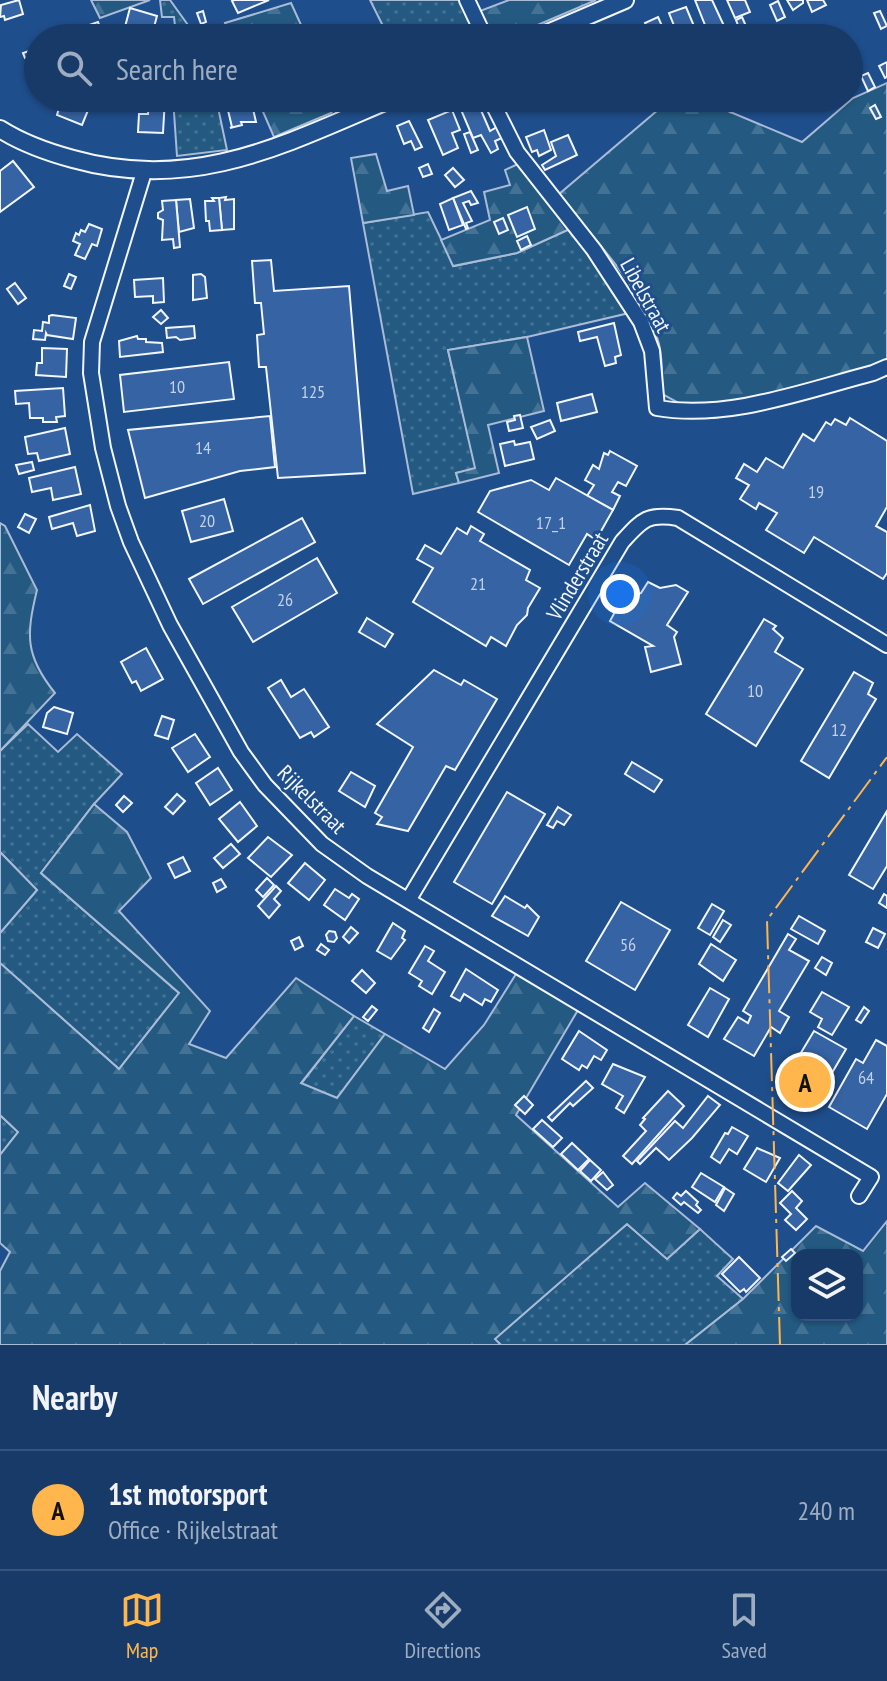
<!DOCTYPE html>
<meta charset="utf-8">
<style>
body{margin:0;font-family:"PT Sans Narrow",sans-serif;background:#20416f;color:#f1f3f6}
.controls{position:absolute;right:24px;bottom:24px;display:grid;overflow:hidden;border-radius:16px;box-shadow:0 2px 6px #0004}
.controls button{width:72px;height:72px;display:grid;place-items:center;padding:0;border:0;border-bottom:2px solid #36547d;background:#173a69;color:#f1f3f6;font:40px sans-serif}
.you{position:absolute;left:620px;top:594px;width:28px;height:28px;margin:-20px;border:6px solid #fff;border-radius:50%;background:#1a73e8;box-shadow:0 0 0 12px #1a73e833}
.badge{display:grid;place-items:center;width:52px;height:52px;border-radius:50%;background:#ffb74d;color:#111;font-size:26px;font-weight:700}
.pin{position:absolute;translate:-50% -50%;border:4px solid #fff;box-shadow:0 2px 8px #0006}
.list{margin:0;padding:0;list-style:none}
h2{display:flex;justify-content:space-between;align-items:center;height:104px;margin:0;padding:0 32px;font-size:34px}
h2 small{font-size:26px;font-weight:400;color:#9eadc0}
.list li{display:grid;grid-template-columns:52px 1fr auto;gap:24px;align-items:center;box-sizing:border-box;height:120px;padding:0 32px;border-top:2px solid #36547d}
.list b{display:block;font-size:30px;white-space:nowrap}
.list p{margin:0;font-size:26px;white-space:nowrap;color:#9eadc0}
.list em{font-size:26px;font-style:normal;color:#9eadc0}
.icon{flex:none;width:44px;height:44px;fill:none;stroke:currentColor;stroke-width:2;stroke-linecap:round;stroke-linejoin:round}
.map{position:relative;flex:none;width:887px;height:1345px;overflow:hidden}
.search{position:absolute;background:#173a69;box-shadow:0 2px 6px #0004;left:24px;right:24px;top:24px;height:88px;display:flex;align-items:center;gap:20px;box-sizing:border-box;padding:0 28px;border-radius:44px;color:#9eadc0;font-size:30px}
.sheet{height:224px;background:#173a69}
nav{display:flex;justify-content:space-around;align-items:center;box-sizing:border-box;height:112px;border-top:2px solid #36547d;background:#173a69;font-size:22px;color:#9eadc0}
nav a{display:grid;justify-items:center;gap:4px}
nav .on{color:#ffb74d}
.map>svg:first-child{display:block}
.grass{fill:url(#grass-dots);stroke:#a8bbd7;stroke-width:2}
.forest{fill:url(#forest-firs);stroke:#a8bbd7;stroke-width:2;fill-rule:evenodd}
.building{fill:#3563a3;stroke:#f2f6ff;stroke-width:2}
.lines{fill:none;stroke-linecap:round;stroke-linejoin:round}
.minor-casing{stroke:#f2f6ff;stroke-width:18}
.tertiary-casing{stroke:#f2f6ff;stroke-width:20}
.minor{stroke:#1f4e8c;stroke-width:14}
.tertiary{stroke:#1f4e8c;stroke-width:16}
.power{stroke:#ffb74d;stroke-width:2;stroke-dasharray:28 6 4 6;stroke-linecap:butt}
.labels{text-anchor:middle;stroke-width:6;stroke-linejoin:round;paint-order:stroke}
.number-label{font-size:18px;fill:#c3d1e8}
.street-label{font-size:22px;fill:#f2f6ff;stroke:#1f4e8c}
</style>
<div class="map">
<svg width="887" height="1345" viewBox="0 0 887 1345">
<defs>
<pattern id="grass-dots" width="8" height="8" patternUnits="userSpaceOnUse" patternTransform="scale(2)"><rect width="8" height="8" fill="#245a82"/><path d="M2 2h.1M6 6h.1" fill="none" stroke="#447295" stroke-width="1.8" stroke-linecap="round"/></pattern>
<pattern id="forest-firs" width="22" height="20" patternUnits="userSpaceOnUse" patternTransform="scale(2)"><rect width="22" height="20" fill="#245a82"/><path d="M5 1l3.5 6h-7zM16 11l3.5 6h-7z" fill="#447295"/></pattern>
</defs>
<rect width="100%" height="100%" fill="#1f4e8c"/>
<!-- grass -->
<g class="grass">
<polygon points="160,0 170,0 193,32 203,32 204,38 169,38 176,35 174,17 162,17"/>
<polygon points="370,0 460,0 478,38 389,38"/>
<polygon points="173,98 216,98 227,150 177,156"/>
<polygon points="428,212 454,266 517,253 572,228 629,313 527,337 448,350 476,469 456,473 459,483 413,494 363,223"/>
<polygon points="28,724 58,752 77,734 122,774 94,804 41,873 179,993 119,1069 0,963 0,933 37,890 0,852 0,751"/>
<polygon points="354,1016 385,1034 337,1098 301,1084"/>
<polygon points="0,1115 18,1132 0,1155"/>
<polygon points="627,1224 667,1259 700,1229 733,1259 717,1276 743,1299 685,1345 501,1345 494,1339"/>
</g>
<!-- forest -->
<g class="forest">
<polygon points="91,0 150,0 100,18"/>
<polygon points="509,0 596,0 507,38 494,38 480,11"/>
<polygon points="291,3 307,38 231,38 225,23"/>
<path d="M887 83V374L815 397 714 418 710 403 684 406 662 394C662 378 663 360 659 344 645 290 593 238 558 195L672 98H697L802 142 853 98Z"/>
<polygon points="257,98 334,98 335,108 331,113 274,137"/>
<polygon points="376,154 387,191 408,186 414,215 363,223 351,158"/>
<polygon points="518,164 572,228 517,253 453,266 441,240 490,220 484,192 510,185 505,170"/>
<polygon points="527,337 544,411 488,425 499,473 459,483 456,473 475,468 448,350"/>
<path d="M0 523 5 526 37 590C26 635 25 656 55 693L0 751Z"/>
<polygon points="94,804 127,832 151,878 119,911 210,1011 189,1044 226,1058 296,978 354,1016 301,1083 337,1098 385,1034 445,1069 484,1025 516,974 578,1010 516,1115 618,1207 645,1183 700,1229 667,1259 627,1224 495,1339 501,1345 0,1345 0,1271 10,1252 0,1243 0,1155 18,1132 0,1115 0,963 119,1069 179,993 41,873"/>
<polygon points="0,852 37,890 0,933"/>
<path d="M887 1221V1345H685L743 1299 816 1226 863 1251ZM797 1255H857V1315H797Z"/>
</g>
<!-- building -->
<g class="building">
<polygon points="19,0 23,14 5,20 4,16 0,17 1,5"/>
<polygon points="234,0 269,0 238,13 232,1"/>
<polygon points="695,0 712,0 725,28 717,31 715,27 707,30"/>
<polygon points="727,0 745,0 750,12 735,18"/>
<polygon points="787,0 803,0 803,3 793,10"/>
<polygon points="807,0 823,0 826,5 812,12"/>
<polygon points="778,1 785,17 777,21 770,5"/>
<polygon points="686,7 699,38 679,38 669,13"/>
<polygon points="130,8 157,16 151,38 122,38"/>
<polygon points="203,11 206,22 201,24 197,13"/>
<polygon points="880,11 887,26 881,29 874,13"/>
<polygon points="658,17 662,26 655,29 658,38 634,38 649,31 645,23"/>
<polygon points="742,17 749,33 742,36 736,20"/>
<polygon points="98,22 104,37 91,38 86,26"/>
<polygon points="371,28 376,38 347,38"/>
<polygon points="38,48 38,59 36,54 25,58 23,53"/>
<polygon points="887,62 887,77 885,78 879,66"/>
<polygon points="868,73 875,87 868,91 861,76"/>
<polygon points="62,98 87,98 86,102 91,103 82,125 57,115"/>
<polygon points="149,98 165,98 163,133 138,132 139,114 148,114"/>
<polygon points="225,98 243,98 244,101 251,100 256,122 241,122 242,125 230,128 232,127"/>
<polygon points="456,98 472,98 474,102 477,101 490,131 497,127 502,138 495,141 498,149 491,153 481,135 473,138"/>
<polygon points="509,98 546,98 549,103 534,109 531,105 524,108 522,103 513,107"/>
<polygon points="823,98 829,98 833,104 825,109 819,101"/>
<polygon points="875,105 881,117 876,119 870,108"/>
<polygon points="452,110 460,130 452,133 458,148 443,155 428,120"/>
<polygon points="409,121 422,147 415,150 411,141 404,144 397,126"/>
<polygon points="544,130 551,150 539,156 537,150 532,152 526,137"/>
<polygon points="470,132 478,150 471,153 464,134"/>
<polygon points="568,135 577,155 545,170 542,165 556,156 551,142"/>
<polygon points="13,161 34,187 0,212 0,171"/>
<polygon points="428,164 432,174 423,177 419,168"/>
<polygon points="453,168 464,180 455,187 445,175"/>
<polygon points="471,191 478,203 471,205 469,201 463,203 472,221 466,223 468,228 466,229 453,198"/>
<polygon points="226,197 225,200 234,199 234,229 222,230 219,198"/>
<polygon points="212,198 219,198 222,230 210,231 209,221 206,221 205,201 214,201"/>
<polygon points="453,198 463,225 449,230 440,204"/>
<polygon points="190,199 194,228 179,232 176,200"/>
<polygon points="176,200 180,247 174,248 173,239 162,240 163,220 158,218 158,213 163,210 162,201"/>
<polygon points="527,207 535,229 517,237 508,215"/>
<polygon points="503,218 508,230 499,234 494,222"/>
<polygon points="89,224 102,229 97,246 92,244 85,259 75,255 80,244 73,241 76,233 79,235 81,230 85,232"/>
<polygon points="527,236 531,245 521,250 517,241"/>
<polygon points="271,260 274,291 349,286 365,473 278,478 266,367 259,367 257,335 264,334 261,303 255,303 252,261"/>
<polygon points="69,274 76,277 71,289 64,286"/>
<polygon points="201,274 205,277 207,298 193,300 193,275"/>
<polygon points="163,278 164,302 153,303 153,296 135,297 134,280"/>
<polygon points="15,283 26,298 18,304 7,289"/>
<polygon points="161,310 168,318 161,324 153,317"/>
<polygon points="52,315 76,318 73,339 47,335 46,333 45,340 33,339 34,330 42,331 43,322 49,323 49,316"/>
<polygon points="614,323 621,355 615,357 616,363 605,366 597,337 580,341 578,332"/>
<polygon points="194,326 195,338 180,340 176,337 167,338 166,328"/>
<polygon points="137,336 138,339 146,339 146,342 162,343 163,352 120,357 119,341"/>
<polygon points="42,348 67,349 66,377 36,375 37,363 42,363"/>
<polygon points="229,362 234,399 124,412 120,375"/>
<polygon points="63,388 65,416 56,417 57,422 43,422 43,418 30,418 29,403 16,404 15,391"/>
<polygon points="592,394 597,412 561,421 557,403"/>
<polygon points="520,415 523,428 509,431 507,422 515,420 514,416"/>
<polygon points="270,416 275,467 240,471 145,498 128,430"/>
<polygon points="850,418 887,441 887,507 876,526 887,532 887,573 883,579 814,537 804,553 766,530 777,513 759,503 756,509 740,499 749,485 736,478 744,464 757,472 766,458 783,468 803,434 814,441 826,422 831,425 835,419 846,425"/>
<polygon points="550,420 555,431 537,439 531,427"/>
<polygon points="65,428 70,454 39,461 37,453 28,454 25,437"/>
<polygon points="514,441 515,445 530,442 534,459 505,466 500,444"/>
<polygon points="610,451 637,466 626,486 618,482 612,492 620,496 613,510 587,496 594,485 585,480 593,465 599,469 604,453 608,455"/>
<polygon points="32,462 34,470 19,474 16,465"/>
<polygon points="75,467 81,494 53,500 51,488 32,492 29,478"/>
<polygon points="556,478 613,510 596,540 587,534 569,565 478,512 490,491 531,480 549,490"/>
<polygon points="224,499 233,531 191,542 182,511"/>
<polygon points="90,505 95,531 77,536 73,523 52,529 49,517"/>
<polygon points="25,514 36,519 29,533 18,527"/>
<polygon points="302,518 315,542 203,604 189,579"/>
<polygon points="471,526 484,534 480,541 530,570 526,580 540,588 528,608 527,615 517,625 506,646 491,637 486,646 413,602 433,568 417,559 425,545 441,554 457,528 467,534"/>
<polygon points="317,558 337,593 253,642 232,607"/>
<polygon points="648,582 660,588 676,585 688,592 667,625 677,632 674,637 681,664 651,672 645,647 653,646 610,621 623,597 641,593"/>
<polygon points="367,618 393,634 385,647 359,632"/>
<polygon points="764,619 776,626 773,629 783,638 775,652 803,669 756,746 706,714"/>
<polygon points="146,648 163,679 141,691 136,681 132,683 121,662"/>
<polygon points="434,670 461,685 464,680 497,699 455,770 446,766 408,831 377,824 382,817 375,813 413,747 377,724"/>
<polygon points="854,672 873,683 868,694 876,699 829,778 801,761"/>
<polygon points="281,680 291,697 304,689 329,727 314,737 311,732 300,738 268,688"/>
<polygon points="54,707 73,713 67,734 43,727 47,713"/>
<polygon points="162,716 174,720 168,739 155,735"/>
<polygon points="195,734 210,757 188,772 172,748"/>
<polygon points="632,762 662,780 654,792 625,774"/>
<polygon points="218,768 232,790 210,805 196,783"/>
<polygon points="351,772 375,786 365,807 339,791"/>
<polygon points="507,792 545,814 492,904 454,882"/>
<polygon points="177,794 185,801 173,814 165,807"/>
<polygon points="124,796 132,803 123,812 116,805"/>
<polygon points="240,802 257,826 238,842 219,819"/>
<polygon points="558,807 571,815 564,825 557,821 553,828 547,825"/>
<polygon points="887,811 887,866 873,889 849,875"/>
<polygon points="268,837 292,855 271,877 248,858"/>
<polygon points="231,844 240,854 223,868 214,858"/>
<polygon points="183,857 190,871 175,878 168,864"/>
<polygon points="305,863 325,880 309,900 288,883"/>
<polygon points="267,878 274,885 263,897 256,890"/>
<polygon points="221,879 226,887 217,892 213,883"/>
<polygon points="276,886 281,891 274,899 280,905 269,918 258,906"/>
<polygon points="335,889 349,898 352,894 359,899 345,920 324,905"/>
<polygon points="884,894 887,896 887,908 879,903"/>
<polygon points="505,896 525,908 527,905 539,917 528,936 492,916"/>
<polygon points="621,902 670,930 635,990 586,961"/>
<polygon points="712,904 724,911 710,935 698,928"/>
<polygon points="799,916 825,931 818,944 791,929"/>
<polygon points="723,920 731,925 720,942 713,937"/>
<polygon points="393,923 405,931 402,938 405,940 391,959 377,951"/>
<polygon points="351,927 358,933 349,943 343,937"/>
<polygon points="873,928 885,934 878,948 866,942"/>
<polygon points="329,931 335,932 337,938 334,942 328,941 326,935"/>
<polygon points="788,934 796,939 789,950 809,961 779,1011 789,1017 780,1033 771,1027 754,1056 724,1039 738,1017 748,1023 751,1016 743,1011"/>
<polygon points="299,937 303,946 295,950 291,941"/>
<polygon points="321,944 329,950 325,955 317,950"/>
<polygon points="711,944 736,960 723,981 699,964"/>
<polygon points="425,946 434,951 428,961 445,972 432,994 419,986 422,981 409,973"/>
<polygon points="822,957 832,963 826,975 815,968"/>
<polygon points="466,969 498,990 491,1002 485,999 482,1005 464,994 460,1001 451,996"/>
<polygon points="362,970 375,983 366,993 352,981"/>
<polygon points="710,988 729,999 708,1037 688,1025"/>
<polygon points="822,992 849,1007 832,1035 818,1027 822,1019 810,1012"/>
<polygon points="372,1006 377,1010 368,1021 363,1017"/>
<polygon points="864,1007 869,1011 861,1023 856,1020"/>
<polygon points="434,1009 440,1013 429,1032 423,1028"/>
<polygon points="579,1031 607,1050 601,1060 594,1056 587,1068 582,1065 579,1070 562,1059"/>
<polygon points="814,1031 846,1049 819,1095 787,1076"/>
<polygon points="876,1040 887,1046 887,1094 867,1129 829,1107 856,1059 863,1063"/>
<polygon points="613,1064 645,1077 624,1113 616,1108 623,1096 602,1084"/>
<polygon points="586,1081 593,1088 573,1106 570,1103 552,1121 548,1117"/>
<polygon points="668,1091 684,1106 632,1164 623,1156 646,1131 640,1125 645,1119 643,1118"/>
<polygon points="524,1096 533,1105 525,1114 515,1105"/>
<polygon points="708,1096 720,1105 692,1138 669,1160 656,1148 640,1164 637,1161 675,1121 683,1128"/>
<polygon points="542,1120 562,1138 553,1147 533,1129"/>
<polygon points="732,1127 748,1136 737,1154 729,1149 720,1163 711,1157 725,1133 728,1134"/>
<polygon points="572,1143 589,1159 578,1170 561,1154"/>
<polygon points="757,1148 780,1158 766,1182 744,1169"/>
<polygon points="799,1155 811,1165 788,1191 778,1183"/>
<polygon points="590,1160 601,1170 591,1181 580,1171"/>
<polygon points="603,1172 613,1185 607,1190 595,1179"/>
<polygon points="701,1173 724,1187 715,1202 692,1187"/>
<polygon points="725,1188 734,1194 724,1211 716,1205"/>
<polygon points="686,1191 698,1202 696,1205 701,1210 698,1213 684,1202 681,1205 673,1198 677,1193 681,1196"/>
<polygon points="792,1191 802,1201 796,1208 807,1219 796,1230 785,1220 791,1214 780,1203"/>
<polygon points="791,1249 795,1253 786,1261 782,1257"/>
<polygon points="739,1257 760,1278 746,1292 744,1289 740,1292 722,1274"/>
</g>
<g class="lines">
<!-- minor casing -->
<g class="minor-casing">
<g id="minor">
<polyline points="467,0 485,38"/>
<path d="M490 98 517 152 594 250 641 322 652 351 657 408C728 420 804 391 873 373L887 367"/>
<polyline points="144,172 92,342 91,373 103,448 118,506 131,542 170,625 241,752 265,785 322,844 367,876 871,1177 859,1196"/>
<path d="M409 899 622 542C642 520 647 513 678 518L887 645"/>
</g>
</g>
<!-- tertiary casing -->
<g class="tertiary-casing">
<g id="tertiary">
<polyline points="536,38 625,0"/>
<path d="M0 129C22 143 47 152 73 159 194 193 285 144 394 98"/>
</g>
</g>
<!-- minor -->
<use href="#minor" class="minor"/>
<!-- tertiary -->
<use href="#tertiary" class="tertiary"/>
<!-- power -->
<polyline class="power" points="780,1345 767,920 887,757"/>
</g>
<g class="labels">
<!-- number labels -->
<g class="number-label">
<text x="177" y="393">10</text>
<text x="313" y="398">125</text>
<text x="203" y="454">14</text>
<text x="816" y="498">19</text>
<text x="207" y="527">20</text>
<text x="551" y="529">17_1</text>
<text x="478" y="590">21</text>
<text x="285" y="606">26</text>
<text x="755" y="697">10</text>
<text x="839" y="736">12</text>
<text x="628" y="951">56</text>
<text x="866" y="1084">64</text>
</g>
<!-- street labels -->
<g class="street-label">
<text transform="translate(646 295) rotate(61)" y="8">Libelstraat</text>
<text transform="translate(577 576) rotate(-59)" y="8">Vlinderstraat</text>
<text transform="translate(312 799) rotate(45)" y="8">Rijkelstraat</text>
</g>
</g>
</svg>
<div class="controls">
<button><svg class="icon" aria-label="layers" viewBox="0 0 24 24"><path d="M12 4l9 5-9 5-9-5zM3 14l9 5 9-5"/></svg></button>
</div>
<div class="you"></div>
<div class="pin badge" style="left:805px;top:1082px">A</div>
<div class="search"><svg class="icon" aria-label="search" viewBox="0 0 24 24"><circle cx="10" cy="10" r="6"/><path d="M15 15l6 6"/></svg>Search here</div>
</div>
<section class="sheet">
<h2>Nearby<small></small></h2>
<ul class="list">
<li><span class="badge">A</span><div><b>1st motorsport</b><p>Office · Rijkelstraat</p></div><em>240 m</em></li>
</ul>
</section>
<nav>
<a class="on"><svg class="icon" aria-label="map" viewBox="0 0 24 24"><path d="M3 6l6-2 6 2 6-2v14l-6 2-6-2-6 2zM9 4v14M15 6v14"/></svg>Map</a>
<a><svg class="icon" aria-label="directions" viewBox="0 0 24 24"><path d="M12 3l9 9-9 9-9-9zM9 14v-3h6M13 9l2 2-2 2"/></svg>Directions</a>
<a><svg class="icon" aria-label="saved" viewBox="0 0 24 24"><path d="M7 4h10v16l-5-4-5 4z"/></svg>Saved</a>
</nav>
